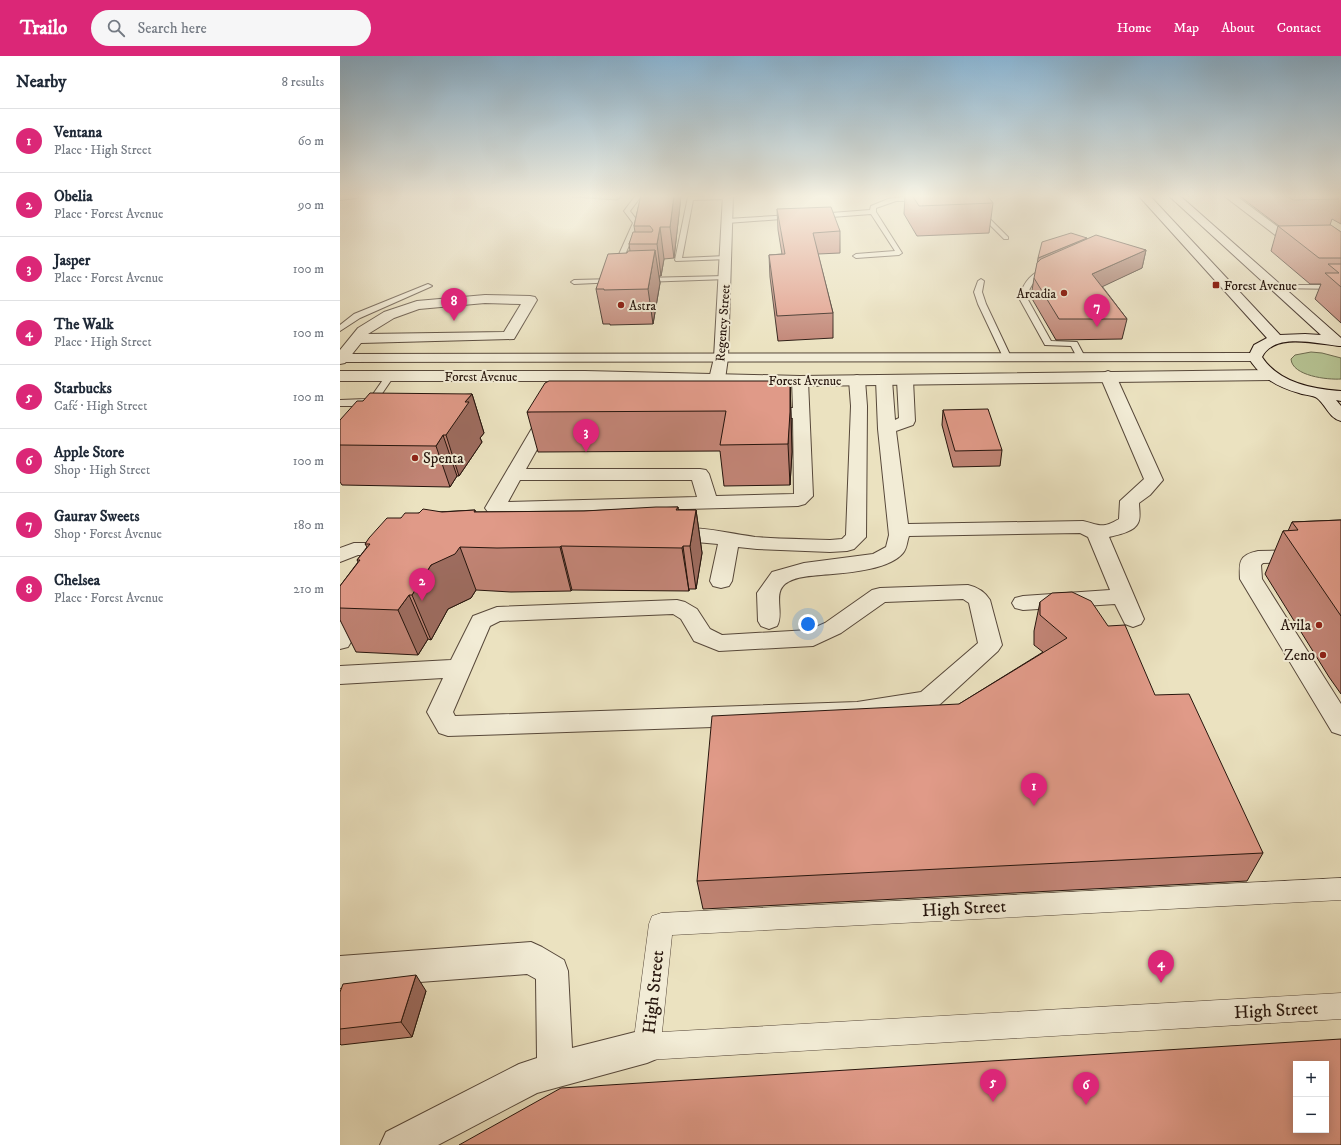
<!DOCTYPE html>
<meta charset="utf-8">
<style>
body{margin:0;font-family:"IM FELL DW Pica",serif;background:#f6f6f7;color:#1f2937}
.controls{position:absolute;right:12px;bottom:12px;display:grid;overflow:hidden;border-radius:0px;box-shadow:0 2px 10px #0003}
.controls button{width:36px;height:36px;display:grid;place-items:center;padding:0;border:0;border-bottom:1px solid #e0e1e3;background:#fff;color:#1f2937;font:20px sans-serif}
.you{position:absolute;left:468px;top:568px;width:14px;height:14px;margin:-10px;border:3px solid #fff;border-radius:50%;background:#1a73e8;box-shadow:0 0 0 6px #1a73e833}
.badge{display:grid;place-items:center;width:26px;height:26px;border-radius:50%;background:#db2777;color:#fff;font-size:13px;font-weight:700}
.pin{position:absolute;translate:-50% -33px;filter:drop-shadow(0 1px 2px #0008)}
.pin::after{content:'';position:absolute;top:21px;width:14px;height:12px;background:inherit;clip-path:polygon(0 0,100% 0,50% 100%)}
.list{margin:0;padding:0;list-style:none}
h2{display:flex;justify-content:space-between;align-items:center;height:52px;margin:0;padding:0 16px;font-size:17px}
h2 small{font-size:13px;font-weight:400;color:#747a83}
.list li{display:grid;grid-template-columns:26px 1fr auto;gap:12px;align-items:center;box-sizing:border-box;height:64px;padding:0 16px;border-top:1px solid #e0e1e3}
.list b{display:block;font-size:15px;white-space:nowrap}
.list p{margin:0;font-size:13px;white-space:nowrap;color:#747a83}
.list em{font-size:13px;font-style:normal;color:#747a83}
.icon{flex:none;width:22px;height:22px;fill:none;stroke:currentColor;stroke-width:2;stroke-linecap:round;stroke-linejoin:round}
.map{position:relative;flex:none;width:1001px;height:1089px;overflow:hidden}
header{display:flex;align-items:center;gap:24px;box-sizing:border-box;height:56px;padding:0 20px;background:#db2777;color:#fff}
header strong{font-size:19px}
nav{display:flex;gap:22px;margin-inline-start:auto;font-size:14px}
.search{width:280px;height:36px;background:#f6f6f7;display:flex;align-items:center;gap:10px;box-sizing:border-box;padding:0 14px;border-radius:22px;color:#747a83;font-size:15px}
main{display:flex}
aside{flex:1;background:#fff}
.map>svg:first-child{display:block}
.green{fill:#b6c393;stroke:#6e6c50}
.lines{fill:none;stroke-linecap:round;stroke-linejoin:round}
.service-casing{stroke:#57483a;stroke-width:2}
.pedestrian-casing{stroke:#57483a;stroke-width:1}
.minor-casing{stroke:#57483a;stroke-width:2}
.tertiary-casing{stroke:#57483a;stroke-width:2}
.secondary-casing{stroke:#26150d;stroke-width:2}
.service{fill:#f2ecd6;fill-rule:evenodd}
.pedestrian{fill:#f2ecd6;fill-rule:evenodd}
.minor{fill:#f2ecd6;fill-rule:evenodd}
.tertiary{fill:#f2ecd6;fill-rule:evenodd}
.secondary{fill:#f2ecd6;fill-rule:evenodd}
.wall{fill:#c18475;stroke:#26150d}
.shaded-wall{fill:#9d6c5f;stroke:#26150d}
.building{fill:#e09a88;stroke:#26150d;fill-rule:evenodd}
.poi-dot{fill:#8f2418;stroke:#f2ecd6;stroke-width:1.5}
.labels{text-anchor:middle;stroke-width:4;stroke-linejoin:round;paint-order:stroke}
.far-poi-label{font-size:13px;fill:#26150d;stroke:#f2ecd6;text-anchor:start}
.far-street-label{font-size:13px;fill:#26150d;stroke:#f2ecd6}
.poi-label{font-size:15px;fill:#26150d;stroke:#f2ecd6;text-anchor:end}
.near-street-label{font-size:18px;fill:#26150d;stroke:#f2ecd6}
</style>
<header>
<strong>Trailo</strong>
<div class="search"><svg class="icon" aria-label="search" viewBox="0 0 24 24"><circle cx="10" cy="10" r="6"/><path d="M15 15l6 6"/></svg>Search here</div>
<nav><a>Home</a><a>Map</a><a>About</a><a>Contact</a></nav>
</header>
<main>
<aside>
<h2>Nearby<small>8 results</small></h2>
<ul class="list">
<li><span class="badge">1</span><div><b>Ventana</b><p>Place · High Street</p></div><em>60 m</em></li>
<li><span class="badge">2</span><div><b>Obelia</b><p>Place · Forest Avenue</p></div><em>90 m</em></li>
<li><span class="badge">3</span><div><b>Jasper</b><p>Place · Forest Avenue</p></div><em>100 m</em></li>
<li><span class="badge">4</span><div><b>The Walk</b><p>Place · High Street</p></div><em>100 m</em></li>
<li><span class="badge">5</span><div><b>Starbucks</b><p>Café · High Street</p></div><em>100 m</em></li>
<li><span class="badge">6</span><div><b>Apple Store</b><p>Shop · High Street</p></div><em>100 m</em></li>
<li><span class="badge">7</span><div><b>Gaurav Sweets</b><p>Shop · Forest Avenue</p></div><em>180 m</em></li>
<li><span class="badge">8</span><div><b>Chelsea</b><p>Place · Forest Avenue</p></div><em>210 m</em></li>
</ul>
</aside>
<div class="map">
<svg width="1001" height="1089" viewBox="0 0 1001 1089">
<rect width="100%" height="100%" fill="#ebe2c0"/>
<filter id="stains"><feTurbulence type="fractalNoise" baseFrequency=".005" numOctaves="4"/><feColorMatrix values="0 0 0 0 .2 0 0 0 0 .09 0 0 0 0 .02 0 0 0 .5 -.17"/></filter>
<radialGradient id="worn" r=".72"><stop offset=".6" stop-color="#630" stop-opacity="0"/><stop offset="1" stop-color="#630" stop-opacity=".3"/></radialGradient>
<!-- green -->
<g class="green">
<polygon points="231,139 285,139 277,144 232,141"/>
<path d="M971 296 982 297 1001 302V323C988 324 952 320 951 303L955 299Z"/>
</g>
<g class="lines">
<!-- service casing -->
<g class="service-casing">
<g id="service">
<polygon points="296,139 302,139 290,155 299,167 283,203 291,205 288,207 277,206 276,205 293,167 284,155"/>
<polygon points="390,140 390,142 388,143 353,144 342,202 386,200 388,201 388,203 336,205 335,204 348,141"/>
<polygon points="568,140 583,143 580,145 556,145 536,152 536,156 562,197 559,199 516,202 513,200 516,198 555,195 531,158 478,162 475,160 478,158 530,154 531,150 548,143"/>
<polygon points="638,155 642,155 668,181 668,183 664,183 638,157"/>
<polygon points="452,159 454,160 454,162 387,167 384,165 387,163"/>
<path d="M709 211 712 213 711 214C697 221 690 227 687 242L711 285 737 286 745 301 744 303H738L731 290 705 289 679 242C684 225 692 216 709 211Z"/>
<polygon points="385,220 388,222 387,223 303,226 300,224 303,222"/>
<polygon points="275,223 277,224 277,226 234,228 231,226 234,224"/>
<polygon points="641,223 644,225 642,236 646,248 671,301 670,303 667,303 663,301 638,248 634,236 638,225"/>
<polygon points="88,228 92,230 90,231 20,262 0,275 0,269 14,258"/>
<polygon points="935,229 1001,229 1001,233 933,232 931,231"/>
<polygon points="50,317 54,320 37,345 26,350 0,350 0,344 26,343 31,341 47,318"/>
</g>
</g>
<!-- pedestrian casing -->
<g class="pedestrian-casing">
<polygon id="pedestrian" points="1001,822 1001,844 332,879 322,976 1001,937 1001,963 307,1004 297,1000 293,990 309,868 312,860 321,857"/>
</g>
<!-- minor casing -->
<g class="minor-casing">
<g id="minor">
<polygon points="0,139 21,139 16,142 0,144"/>
<polygon points="383,139 393,139 388,302 385,323 382,326 377,328 372,326 369,323 374,302"/>
<polygon points="883,139 895,139 950,180 989,182 1001,179 1001,185 989,188 959,188 943,185"/>
<path d="M145 239 190 240 195 241 197 244 174 283 21 287 5 307 0 308V294L18 272 44 256 77 245ZM145 247 181 248 164 276 28 278 54 262 79 253Z"/>
<path d="M768 315 773 317 776 320 823 424 810 439 799 447C799 453 801 462 798 467 794 476 777 479 769 481L804 563 801 568 793 571 785 568 775 548 683 554 675 552 672 547 675 542 683 540 770 534 748 481 740 477 569 480C567 485 567 493 563 497 548 515 503 517 481 519 471 520 458 520 448 526 431 535 445 557 437 570L429 573 421 570 418 565 417 537 432 516 464 507 533 498 546 491 549 479 538 373 536 324 538 321 544 319 550 321 552 324 555 364 559 362 557 324 559 321 565 319 571 321 573 324 575 365 573 369 556 375 568 468 743 465C760 469 762 473 779 463L780 445 804 423 760 320 763 317Z"/>
<path d="M517 319 523 321 525 324 527 350 526 481 514 493 507 495 490 496 417 493 398 491 392 525 389 530 381 532 373 530 370 525 378 488 323 483 320 479 323 475C352 467 386 477 415 481 440 483 465 483 490 484L502 483 506 479 511 350 509 324 511 321Z"/>
<path d="M460 320 466 322 468 325 473 440 465 448 458 450 155 458 148 456 145 452 198 362C202 355 207 355 215 356L217 360 213 365 186 413H360L366 414 369 418 376 440 454 438 453 362 415 360 413 356 415 352 421 351 453 352 452 325 454 322ZM180 424H352L357 441 168 446Z"/>
<polygon points="14,487 45,487 52,489 60,501 57,506 50,507 43,506 39,499 18,499 0,506 0,492"/>
<path d="M1001 493V505L923 507 921 509 922 523 1001 648V679L992 676 900 523C899 506 899 499 918 495Z"/>
<path d="M628 529C637 531 645 536 650 544L662 589 658 595 597 651 517 666 108 680 99 677 87 656 103 622 0 628V610L111 604 133 560 157 551 337 544 345 546 357 553 370 573 382 579 469 574 485 567 532 534 540 532ZM623 543 629 547 638 587 581 636 517 646 115 660 113 656 150 570 160 565 333 558 341 563 354 585 379 595 473 590 501 577 545 546Z"/>
<polygon points="21,544 29,546 32,551 8,591 0,593 0,566 13,546"/>
<polygon points="191,886 202,891 224,904 228,915 232,992 307,973 319,978 324,990 319,1002 307,1007 197,1037 98,1089 40,1089 46,1076 179,1008 197,1002 196,923 187,918 0,932 0,900"/>
</g>
</g>
<!-- tertiary casing -->
<g class="tertiary-casing">
<g id="tertiary">
<polygon points="915,297 920,298 922,301 920,304 915,305 0,306 0,298"/>
<polygon points="930,314 935,316 938,319 935,322 930,324 460,330 245,325 0,325 0,315 245,315 460,320"/>
</g>
</g>
<!-- secondary casing -->
<g class="secondary-casing">
<path id="secondary" d="M798 139H809L940 279 965 278 981 279 828 139H839L1001 282V290H999C978 288 934 276 922 301 939 327 973 333 1001 335V345L996 344 1001 350V365C989 362 986 349 977 342 973 339 964 339 959 337 937 331 920 321 908 301L914 289 927 282Z"/>
</g>
<!-- service -->
<use href="#service" class="service"/>
<!-- pedestrian -->
<use href="#pedestrian" class="pedestrian"/>
<!-- minor -->
<use href="#minor" class="minor"/>
<!-- tertiary -->
<use href="#tertiary" class="tertiary"/>
<!-- secondary -->
<use href="#secondary" class="secondary"/>
</g>
<!-- wall -->
<g class="wall">
<polygon points="301,139 341,139 334,202 324,203 321,220 319,220 320,227 313,268 270,269 270,268 263,268 256,233 287,197 290,195 289,188 295,176 294,170"/>
<polygon points="565,139 647,139 653,147 649,177 577,180 564,158"/>
<polygon points="898,139 1001,139 1001,168 992,163 990,169 1001,176 1001,267 975,243 981,228 970,228 931,195 938,170 939,170"/>
<polygon points="437,153 500,175 500,197 478,198 493,257 493,282 438,285 430,221 429,199 442,198 438,174"/>
<polygon points="747,182 746,183 806,194 802,212 762,230 787,263 782,283 716,284 691,241 694,222"/>
<polygon points="450,325 452,396 450,429 384,430 380,395 198,396 187,356"/>
<polygon points="132,338 144,377 140,382 142,386 119,420 117,420 110,431 2,429 0,426 0,364 23,345"/>
<polygon points="603,354 662,394 660,410 613,411 602,369"/>
<polygon points="338,451 338,454 356,454 362,497 356,533 349,533 349,535 232,534 231,535 171,536 136,534 131,542 108,553 91,584 88,583 78,599 16,596 0,564 0,530 18,506 17,504 27,491 25,488 61,462 79,457 135,454 136,456 244,455"/>
<polygon points="1001,464 1001,638 989,621 925,518 943,475 948,475 952,466"/>
<polygon points="700,546 815,639 923,797 907,825 363,853 357,825 619,648 703,596 694,589 694,575"/>
<polygon points="86,935 72,981 1,989 0,988 0,936"/>
</g>
<!-- shaded-wall -->
<g class="shaded-wall">
<polygon points="334,139 341,139 341,141 334,202 330,171"/>
<polygon points="320,171 324,203 321,220 317,188"/>
<polygon points="747,182 744,194 696,215 698,202"/>
<polygon points="315,194 320,227 313,268 308,233"/>
<polygon points="806,194 802,212 749,237 752,218"/>
<polygon points="450,325 452,396 450,429 448,388"/>
<polygon points="132,338 144,377 140,382 142,386 119,420 106,379 125,346"/>
<polygon points="103,379 117,420 110,431 96,390"/>
<polygon points="338,451 343,490 349,535 342,492 336,454"/>
<polygon points="356,454 362,497 356,533 350,490"/>
<polygon points="221,490 232,534 231,535 220,491"/>
<polygon points="120,491 136,534 131,542 108,553 91,584 72,539 91,509"/>
<polygon points="69,539 88,583 78,599 58,554"/>
<polygon points="76,919 86,935 72,981 61,966"/>
</g>
<!-- building -->
<g class="building">
<polygon points="301,139 334,139 330,171 320,171 317,188 289,188 293,176 312,176 313,174 310,170 294,170"/>
<polygon points="572,139 647,139 653,147 579,150"/>
<polygon points="947,139 993,139 999,143 953,144"/>
<polygon points="491,151 500,175 473,177 493,257 437,260 429,199 445,198 437,153"/>
<polygon points="991,169 1001,176 1001,202 979,202 938,170"/>
<polygon points="731,177 747,182 698,202 702,186"/>
<polygon points="756,179 806,194 752,218 787,263 719,263 694,222 697,207 701,203"/>
<polygon points="315,194 308,233 264,234 264,233 256,233 268,198 287,197 288,195"/>
<polygon points="988,208 1001,208 1001,231 985,217 999,217"/>
<polygon points="209,325 450,325 450,356 448,388 380,389 386,355 187,356 205,327"/>
<polygon points="30,337 132,338 125,346 129,346 106,379 103,379 96,390 0,389 0,364 17,345 23,345"/>
<polygon points="648,353 662,394 615,395 603,354"/>
<polygon points="316,451 338,451 336,454 356,454 350,490 343,490 342,492 221,490 220,491 157,492 120,491 115,498 91,509 72,539 69,539 58,554 0,552 0,530 20,504 17,504 30,488 25,488 29,482 47,462 61,462 65,457 79,457 83,453 102,456 135,454 134,456 244,455"/>
<polygon points="1001,464 1001,560 943,475 958,474 952,466"/>
<polygon points="732,536 751,545 768,570 785,569 815,639 849,638 923,797 357,825 372,660 619,648 727,582 700,559 700,546 712,537"/>
<polygon points="76,919 61,966 0,973 0,936 3,928"/>
<path d="M1001 983V1089H119L221 1032ZM956 1008H986V1074H956Z"/>
</g>
<!-- sky -->
<linearGradient id="sky" x2="0" y2="1"><stop stop-color="#8ab7d7"/><stop offset="0.48" stop-color="#f6f2e3"/><stop offset="1" stop-color="#f6f2e3" stop-opacity="0"/></linearGradient>
<rect width="1001" height="292" fill="url(#sky)"/>
<!-- markers -->
<g class="poi-dot">
<rect x="872" y="225" width="8" height="8" rx="2"/>
<circle cx="724" cy="237" r="4"/>
<circle cx="281" cy="249" r="4"/>
<circle cx="75" cy="402" r="4"/>
<circle cx="979" cy="569" r="4"/>
<circle cx="983" cy="599" r="4"/>
</g>
<g class="labels">
<!-- far-poi labels -->
<g class="far-poi-label">
<text x="884" y="234">Forest Avenue</text>
<text x="716" y="242" text-anchor="end">Arcadia</text>
<text x="289" y="254">Astra</text>
</g>
<!-- far-street labels -->
<g class="far-street-label">
<text transform="translate(382 267) rotate(-86)" y="5">Regency Street</text>
<text x="141" y="325">Forest Avenue</text>
<text x="465" y="329">Forest Avenue</text>
</g>
<!-- poi labels -->
<g class="poi-label">
<text x="83" y="407" text-anchor="start">Spenta</text>
<text x="971" y="574">Avila</text>
<text x="975" y="604">Zeno</text>
</g>
<!-- near-street labels -->
<g class="near-street-label">
<text transform="translate(624 852) rotate(-3)" y="6">High Street</text>
<text transform="translate(313 936) rotate(-84)" y="6">High Street</text>
<text transform="translate(936 954) rotate(-3)" y="6">High Street</text>
</g>
</g>
<rect width="100%" height="100%" filter="url(#stains)"/>
<rect width="100%" height="100%" fill="url(#worn)"/>
</svg>
<div class="controls">
<button>+</button>
<button>−</button>
</div>
<div class="you"></div>
<div class="pin badge" style="left:694px;top:750px">1</div>
<div class="pin badge" style="left:82px;top:545px">2</div>
<div class="pin badge" style="left:246px;top:396px">3</div>
<div class="pin badge" style="left:821px;top:927px">4</div>
<div class="pin badge" style="left:653px;top:1046px">5</div>
<div class="pin badge" style="left:746px;top:1049px">6</div>
<div class="pin badge" style="left:757px;top:271px">7</div>
<div class="pin badge" style="left:114px;top:265px">8</div>
</div>
</main>
